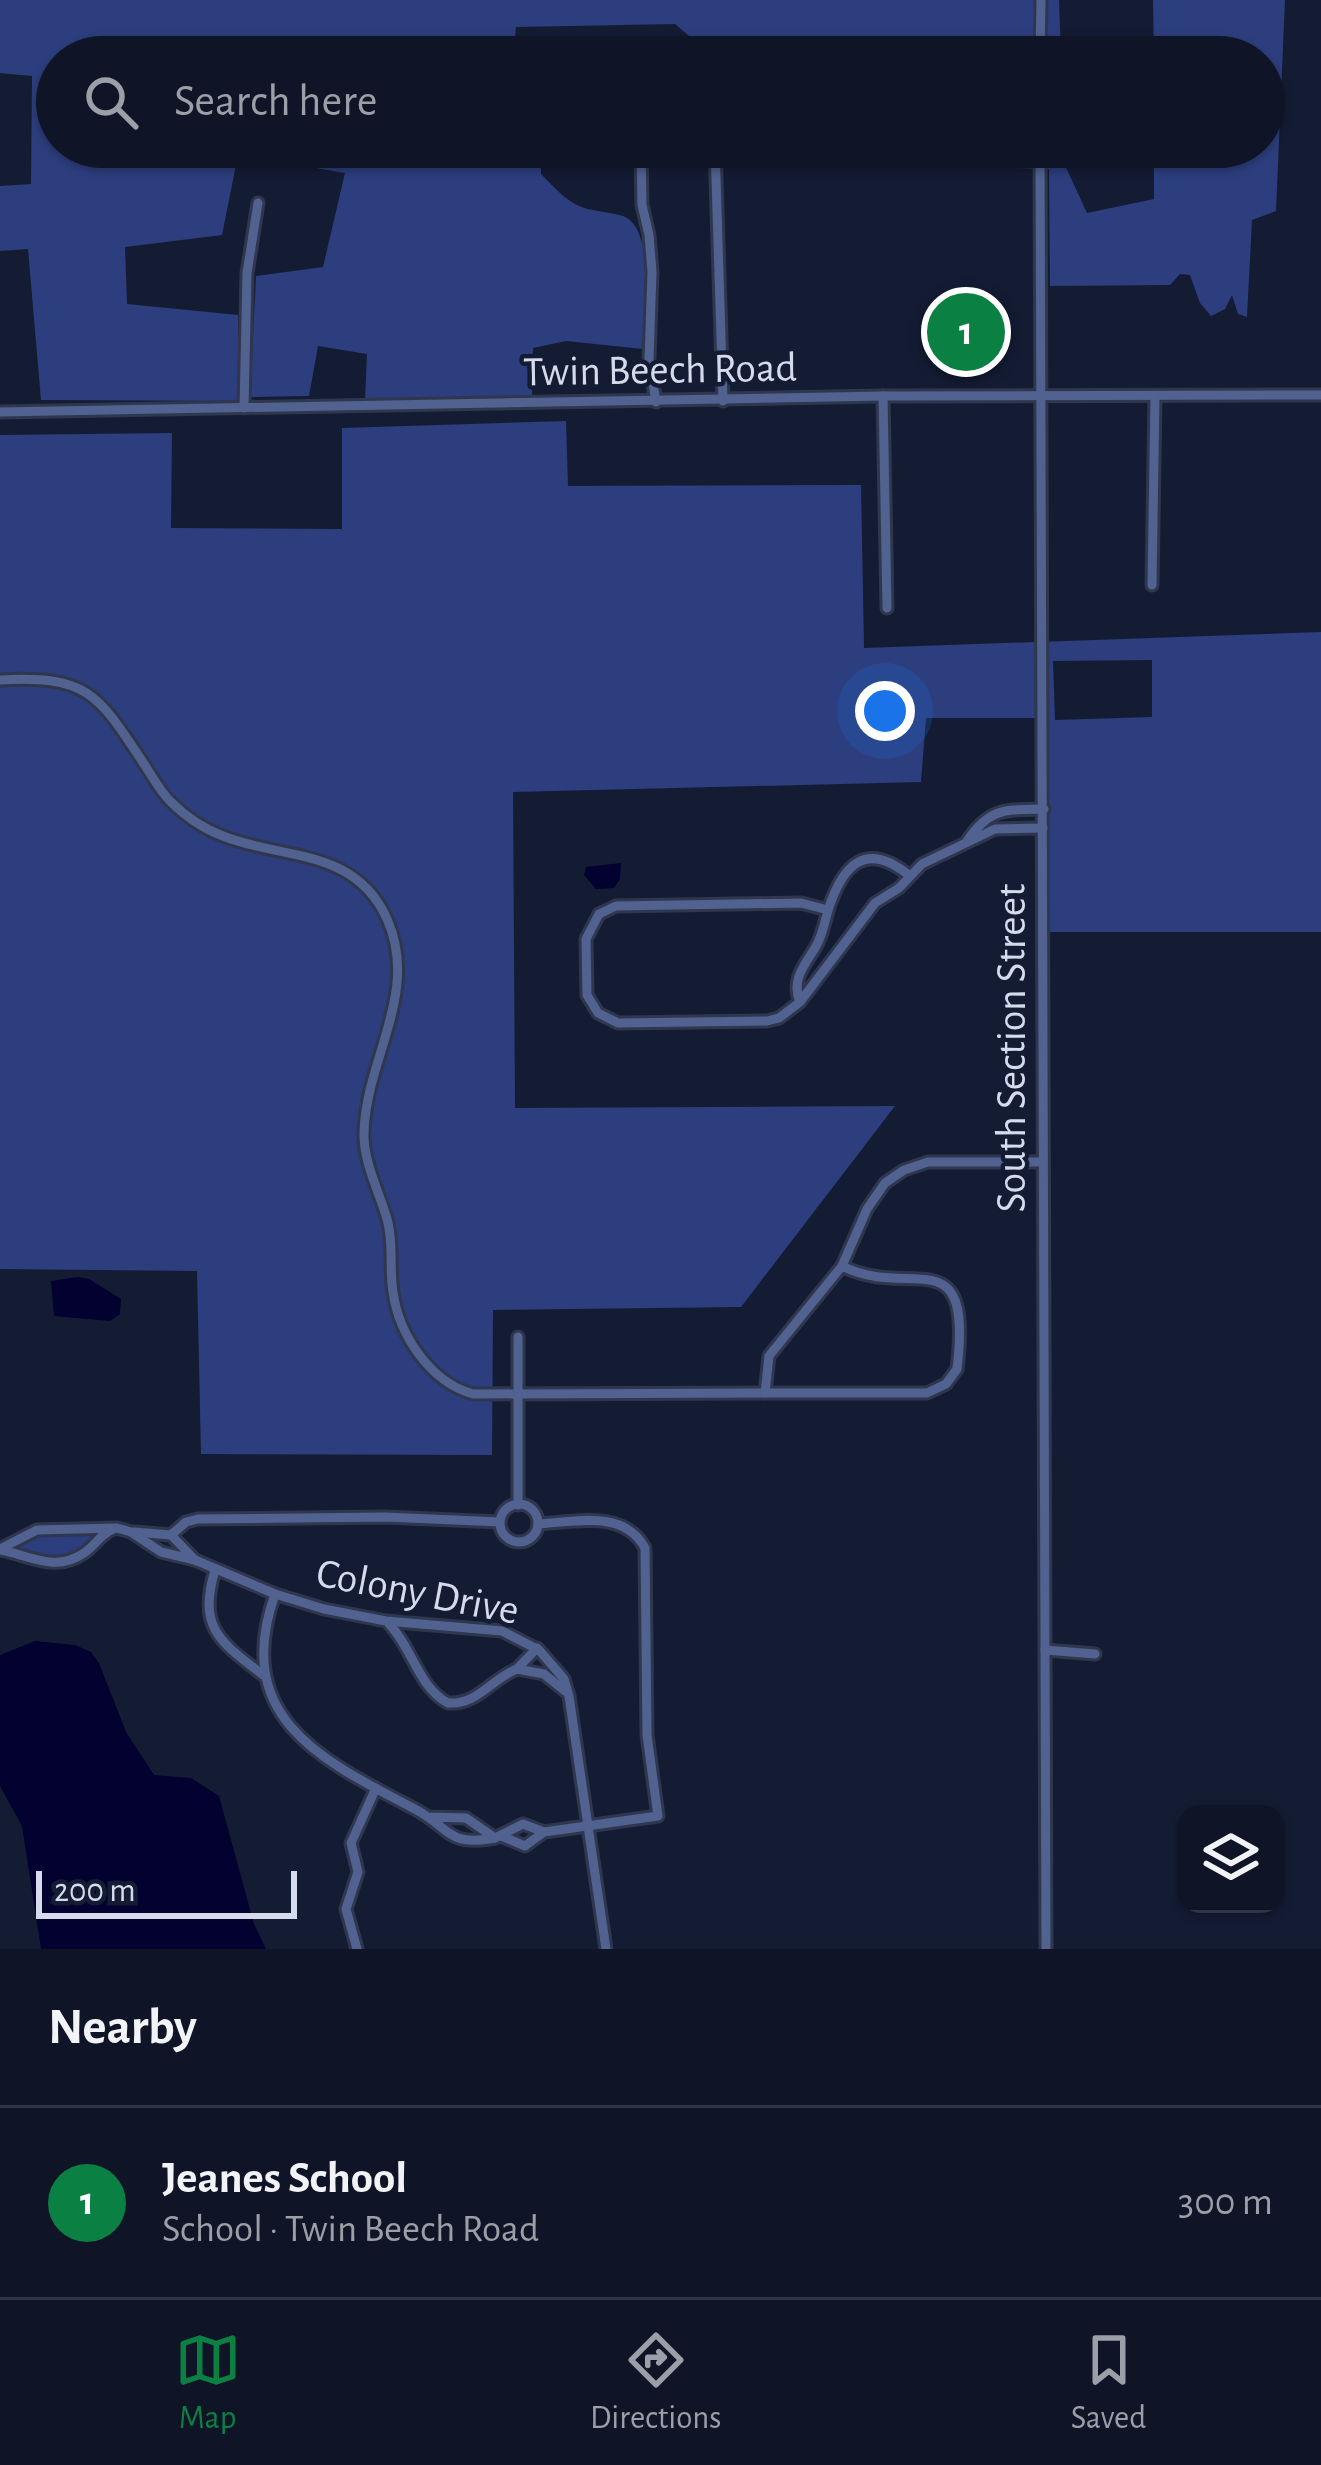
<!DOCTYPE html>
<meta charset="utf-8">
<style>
body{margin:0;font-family:"Alegreya Sans",sans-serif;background:#181e2f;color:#f1f3f6}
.controls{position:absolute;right:36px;bottom:36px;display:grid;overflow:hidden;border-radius:24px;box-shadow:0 3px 9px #0004}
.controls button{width:108px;height:108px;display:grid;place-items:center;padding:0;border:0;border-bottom:3px solid #2f3444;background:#0f1527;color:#f1f3f6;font:60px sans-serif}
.scale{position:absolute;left:36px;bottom:30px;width:261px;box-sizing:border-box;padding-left:12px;border:6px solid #d5dbec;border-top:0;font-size:33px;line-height:42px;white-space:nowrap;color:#d5dbec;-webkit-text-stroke:9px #141c34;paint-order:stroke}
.you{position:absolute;left:885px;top:711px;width:42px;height:42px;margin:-30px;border:9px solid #fff;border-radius:50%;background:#1a73e8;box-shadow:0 0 0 18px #1a73e833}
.badge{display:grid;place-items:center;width:78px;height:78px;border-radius:50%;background:#0b8043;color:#fff;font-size:39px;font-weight:700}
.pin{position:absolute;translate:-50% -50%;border:6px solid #fff;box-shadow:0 3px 12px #0006}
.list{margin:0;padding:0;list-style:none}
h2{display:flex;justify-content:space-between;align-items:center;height:156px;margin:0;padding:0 48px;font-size:51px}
h2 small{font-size:39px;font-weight:400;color:#9b9fa7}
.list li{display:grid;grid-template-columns:78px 1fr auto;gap:36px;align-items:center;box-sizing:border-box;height:192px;padding:0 48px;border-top:3px solid #2f3444}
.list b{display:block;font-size:45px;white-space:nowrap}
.list p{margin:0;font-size:39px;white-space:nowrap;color:#9b9fa7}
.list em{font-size:39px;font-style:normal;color:#9b9fa7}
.icon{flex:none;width:66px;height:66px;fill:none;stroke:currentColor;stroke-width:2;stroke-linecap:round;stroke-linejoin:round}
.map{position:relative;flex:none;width:1321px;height:1949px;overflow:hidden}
.search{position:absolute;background:#0f1527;box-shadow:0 3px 9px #0004;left:36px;right:36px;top:36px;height:132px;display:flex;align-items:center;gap:30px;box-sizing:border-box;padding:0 42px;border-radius:66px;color:#9b9fa7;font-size:45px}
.sheet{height:348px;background:#0f1527}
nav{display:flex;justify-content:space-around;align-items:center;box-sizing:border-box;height:168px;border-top:3px solid #2f3444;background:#0f1527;font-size:33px;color:#9b9fa7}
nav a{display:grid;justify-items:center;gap:6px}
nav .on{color:#0b8043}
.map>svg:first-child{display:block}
.green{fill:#2c3e7d;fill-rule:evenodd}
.water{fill:#02012f}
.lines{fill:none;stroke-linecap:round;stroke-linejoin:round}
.minor-casing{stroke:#2f374e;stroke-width:15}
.minor{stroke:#516190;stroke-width:9}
.labels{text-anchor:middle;stroke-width:9;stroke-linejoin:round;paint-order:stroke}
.street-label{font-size:42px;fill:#d5dbec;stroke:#141c34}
</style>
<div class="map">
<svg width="1321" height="1949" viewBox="0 0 1321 1949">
<rect width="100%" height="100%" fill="#141c34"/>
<!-- green -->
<g class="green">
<path d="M0 0H1059L1061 57H714L675 24 516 27 513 57H57V147H541V174C552 185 563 198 577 205 590 212 608 211 623 216 656 228 646 319 643 349L566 341 533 348 532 398 365 400 367 354 318 346 309 396 250 397 256 276 323 267 345 173 238 155 222 235 125 247 127 304 238 315V401L41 400 28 249 0 251V186L31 184 32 76 0 73Z"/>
<polygon points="1153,0 1285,0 1276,211 1252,220 1247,317 1238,314 1232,295 1225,309 1211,316 1200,303 1190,275 1180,274 1170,285 1050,286 1049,169 765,161 762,147 1064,147 1064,163 1087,213 1154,199 1154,147 1264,147 1264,57 1154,57"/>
<path d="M566 421 568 486 861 485 864 648 1321 632V932H1036L1035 718H926L921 782 513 792 515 1108 895 1106 741 1307 493 1310 492 1455 201 1454 197 1271 0 1269V435L172 433 171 528 342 529V428ZM1152 660V717L1055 720 1053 661Z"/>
<path d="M44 1531 98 1533C68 1568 52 1559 11 1549L10 1544Z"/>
</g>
<!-- water -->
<g class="water">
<polygon points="621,863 620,879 614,888 596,889 584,875 586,867"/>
<polygon points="78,1277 89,1279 121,1299 120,1314 110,1321 54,1316 51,1281"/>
<polygon points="35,1641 75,1645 91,1652 99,1663 126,1732 154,1775 191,1778 219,1796 254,1924 266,1949 41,1949 22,1826 0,1786 0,1655"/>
</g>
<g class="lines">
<!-- minor casing -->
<g class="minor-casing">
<g id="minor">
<polyline points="640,49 642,57"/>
<polyline points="1040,57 1041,0"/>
<polyline points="641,147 642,205 649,235 652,272 649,359 656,402"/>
<polyline points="715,147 723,401"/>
<polyline points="1040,147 1046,1949"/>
<polyline points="883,396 887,608"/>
<polyline points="244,408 247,273 258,203"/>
<polyline points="0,412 883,396 1321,395"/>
<polyline points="1152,585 1155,396"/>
<path d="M0 680C88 675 98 694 144 764 152 776 160 791 170 801 185 816 204 829 223 836 282 860 355 847 387 919 420 992 366 1059 364 1132 363 1162 379 1191 387 1219 394 1243 389 1268 393 1292 399 1335 430 1382 473 1394L765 1393"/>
<path d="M967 841C990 807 1005 810 1044 809"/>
<path d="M828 910C843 864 866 840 910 876"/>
<path d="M800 1002C791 980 804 966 815 948 822 937 825 922 828 910L801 903 616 906 599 914 586 939 587 995 598 1013 618 1023 767 1021 779 1018 800 1002 875 903 899 888 922 864 995 829 1043 828"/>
<path d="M842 1266C911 1301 973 1235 957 1369L946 1384 927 1393H765L769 1356 842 1266 867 1209 885 1183 904 1170 928 1162H1043"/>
<circle cx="519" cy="1523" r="19"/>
<polyline points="518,1505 518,1337"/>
<path d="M538 1524C575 1522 624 1509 645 1548L647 1735 658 1816 544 1832"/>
<polyline points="134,1532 171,1535 195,1560"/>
<polyline points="171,1535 186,1522 198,1519 385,1517 500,1522"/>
<polyline points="0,1549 37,1530 117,1528 131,1532 161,1552 195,1560 275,1594 324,1609 386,1621 502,1631 539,1650 564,1679 569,1696 606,1949"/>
<path d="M0 1550C29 1555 55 1573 84 1553 96 1545 99 1535 113 1529"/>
<path d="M215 1570C198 1628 219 1641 263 1675"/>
<path d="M275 1594C232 1717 319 1759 413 1808 452 1828 445 1847 495 1838L466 1818 429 1817"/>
<path d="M389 1624C412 1647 418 1687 448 1703 478 1705 491 1679 517 1669"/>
<polyline points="537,1648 517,1669 544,1674 565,1691"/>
<polyline points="1045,1650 1095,1654"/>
<polyline points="495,1838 523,1824 544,1832 525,1846 501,1836"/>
<polyline points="357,1949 346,1909 358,1872 351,1843 376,1788"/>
</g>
</g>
<!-- minor -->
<use href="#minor" class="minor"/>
</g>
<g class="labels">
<!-- street labels -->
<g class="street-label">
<text transform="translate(660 368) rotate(-1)" y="15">Twin Beech Road</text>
<text transform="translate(1010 1048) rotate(-90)" y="15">South Section Street</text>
<text transform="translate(418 1590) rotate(11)" y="15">Colony Drive</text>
</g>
</g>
</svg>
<div class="controls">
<button><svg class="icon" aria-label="layers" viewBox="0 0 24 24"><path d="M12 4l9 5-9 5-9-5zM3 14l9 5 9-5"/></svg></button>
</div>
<div class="scale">200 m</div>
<div class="you"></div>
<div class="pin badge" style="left:966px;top:332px">1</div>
<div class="search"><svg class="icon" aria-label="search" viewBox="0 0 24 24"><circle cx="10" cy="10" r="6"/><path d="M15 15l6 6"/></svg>Search here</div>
</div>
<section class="sheet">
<h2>Nearby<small></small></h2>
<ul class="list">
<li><span class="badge">1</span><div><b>Jeanes School</b><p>School · Twin Beech Road</p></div><em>300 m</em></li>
</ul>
</section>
<nav>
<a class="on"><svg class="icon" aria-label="map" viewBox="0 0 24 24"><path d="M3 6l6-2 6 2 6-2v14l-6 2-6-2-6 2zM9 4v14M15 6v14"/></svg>Map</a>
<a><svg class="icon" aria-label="directions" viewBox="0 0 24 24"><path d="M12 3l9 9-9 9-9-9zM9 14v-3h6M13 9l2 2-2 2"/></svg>Directions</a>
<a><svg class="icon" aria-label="saved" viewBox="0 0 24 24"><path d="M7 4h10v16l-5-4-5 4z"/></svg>Saved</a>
</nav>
